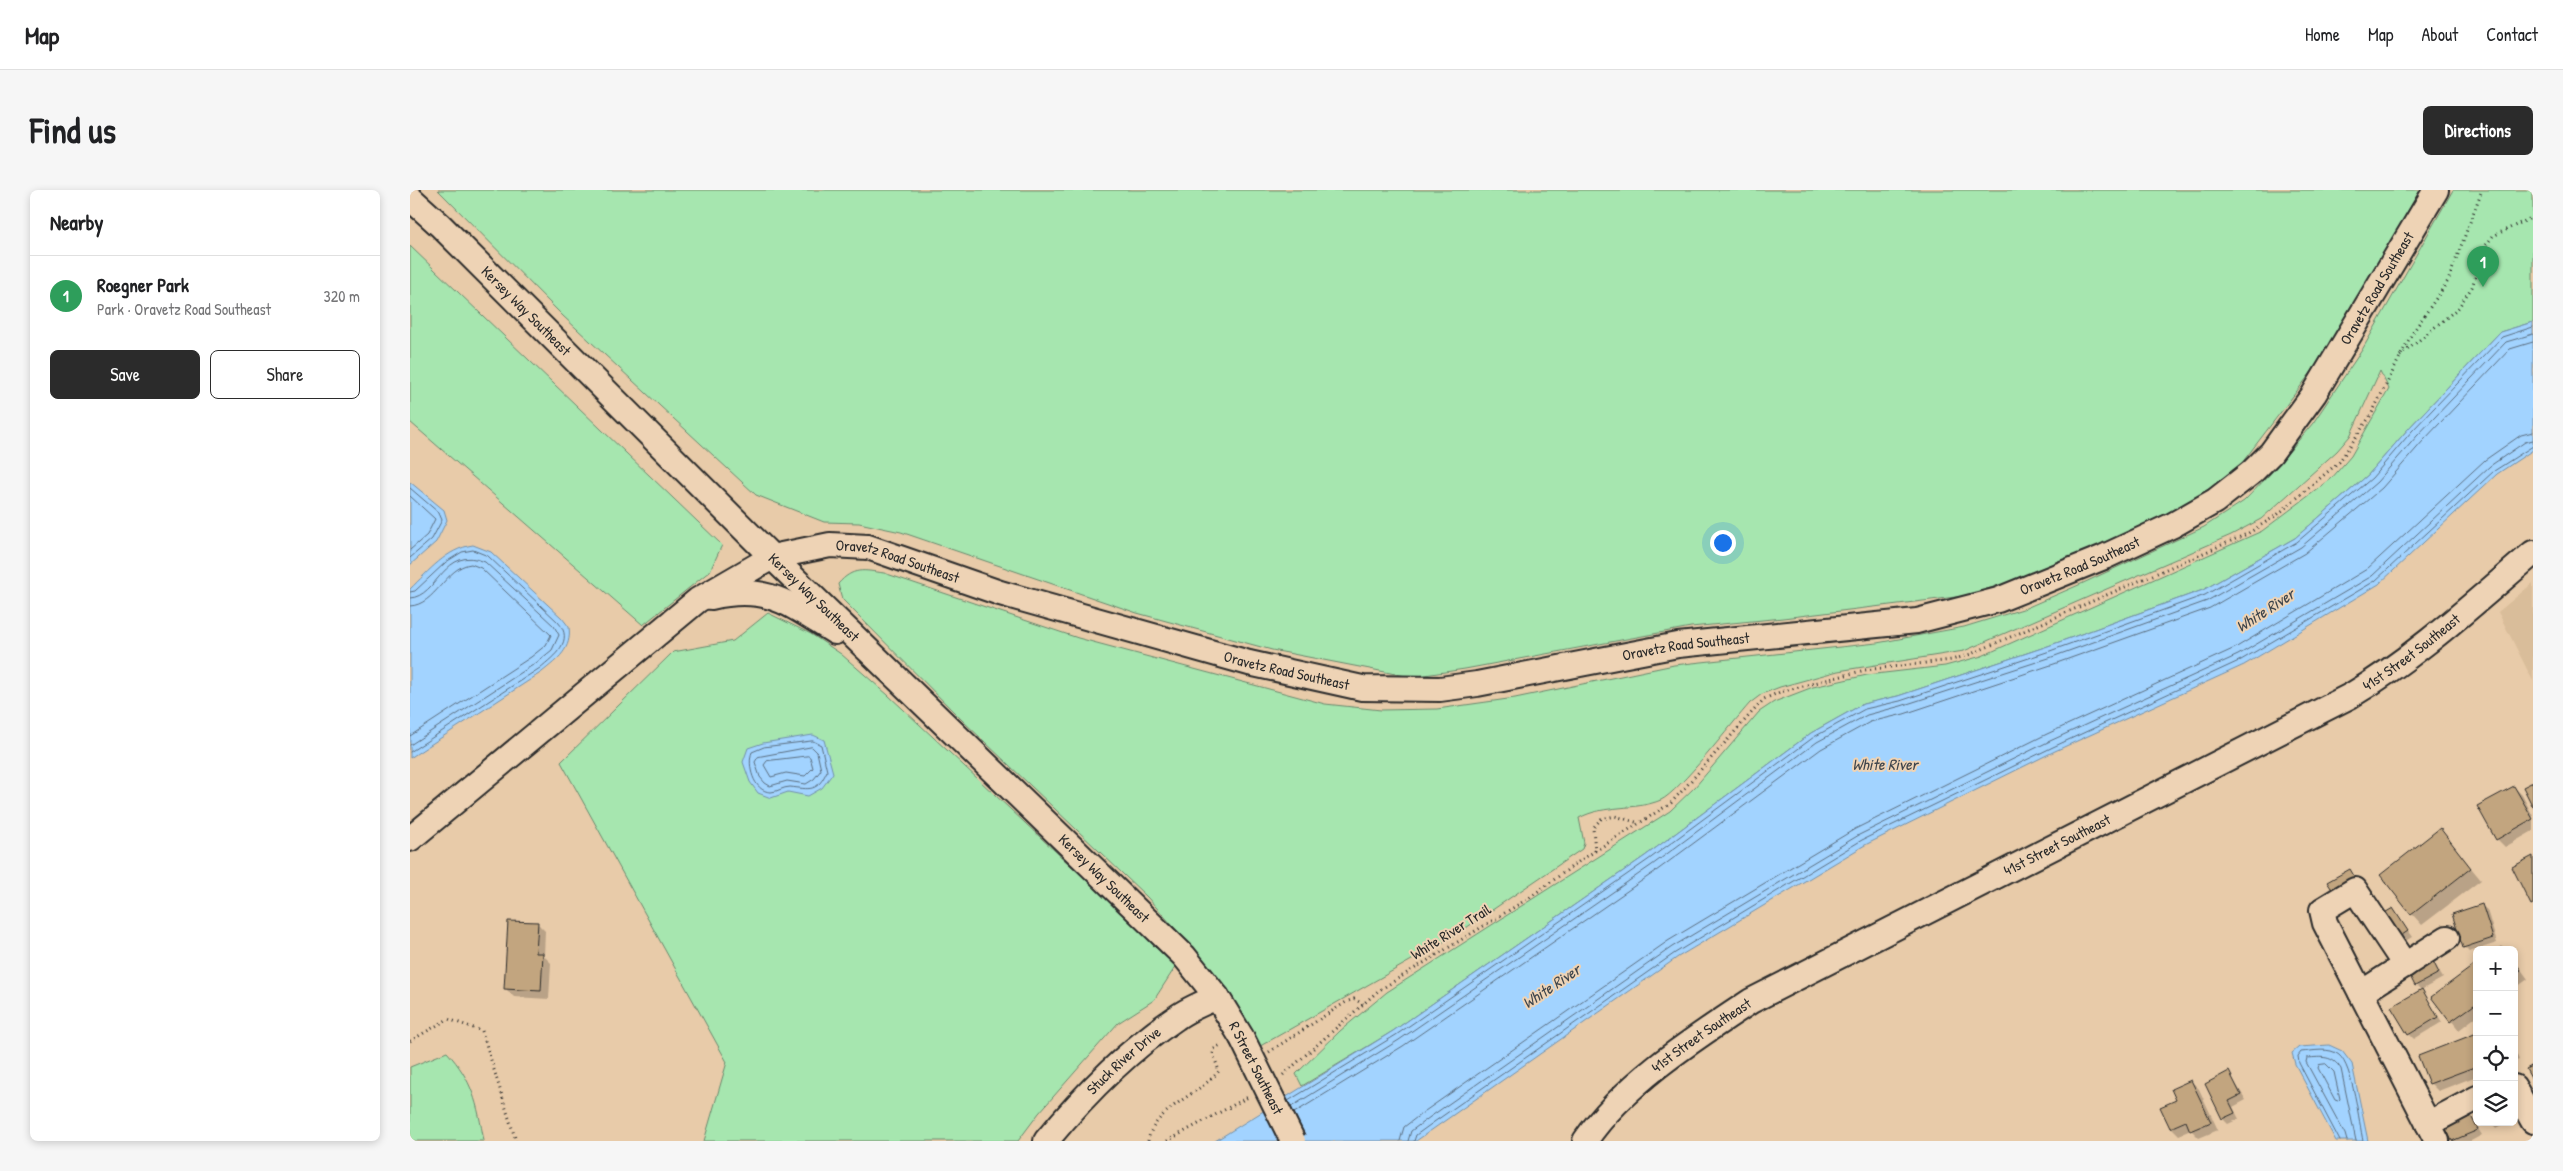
<!DOCTYPE html>
<meta charset="utf-8">
<style>
body{margin:0;font-family:"Patrick Hand",sans-serif;background:#f6f6f6;color:#202124}
.controls{position:absolute;right:15px;bottom:15px;display:grid;overflow:hidden;border-radius:8px;box-shadow:0 2px 8px #0003}
.controls button{width:45px;height:45px;display:grid;place-items:center;padding:0;border:0;border-bottom:1px solid #e0e0e0;background:#fff;color:#202124;font:25px sans-serif}
.you{position:absolute;left:1312px;top:352px;width:18px;height:18px;margin:-12px;border:4px solid #fff;border-radius:50%;background:#1a73e8;box-shadow:0 0 0 8px #1a73e833}
.badge{display:grid;place-items:center;width:32px;height:32px;border-radius:50%;background:#2b2b2b;color:#fff;font-size:16px;font-weight:700}
.pin{position:absolute;translate:-50% -41px;filter:drop-shadow(0 1px 2px #0008)}
.pin::after{content:'';position:absolute;top:26px;width:18px;height:15px;background:inherit;clip-path:polygon(0 0,100% 0,50% 100%)}
.list{margin:0;padding:0;list-style:none}
h2{display:flex;justify-content:space-between;align-items:center;height:65px;margin:0;padding:0 20px;font-size:21px}
h2 small{font-size:16px;font-weight:400;color:#757577}
.list li{display:grid;grid-template-columns:32px 1fr auto;gap:15px;align-items:center;box-sizing:border-box;height:80px;padding:0 20px;border-top:1px solid #e0e0e0}
.list b{display:block;font-size:19px;white-space:nowrap}
.list p{margin:0;font-size:16px;white-space:nowrap;color:#757577}
.list em{font-size:16px;font-style:normal;color:#757577}
.actions{display:flex;gap:10px;padding:15px 20px}
.actions a{flex:1;padding:11px 0;border:1px solid #2b2b2b;border-radius:8px;text-align:center;font-size:18px;color:#2b2b2b}
.actions .main{background:#2b2b2b;color:#fff}
.icon{flex:none;width:28px;height:28px;fill:none;stroke:currentColor;stroke-width:2;stroke-linecap:round;stroke-linejoin:round}
.map{position:relative;flex:none;width:2123px;height:951px;overflow:hidden;border-radius:8px}
header{display:flex;align-items:center;gap:30px;box-sizing:border-box;height:70px;padding:0 25px;background:#fff;border-bottom:1px solid #e0e0e0}
header strong{font-size:24px}
nav{display:flex;gap:28px;margin-inline-start:auto;font-size:18px}
.intro{display:flex;align-items:center;justify-content:space-between;box-sizing:border-box;height:120px;padding:0 30px}
h1{margin:0;font-size:35px}
.button{padding:12px 22px;border-radius:8px;background:#2b2b2b;color:#fff;font-size:18px;font-weight:700}
main{display:flex;gap:30px;padding:0 30px}
aside{flex:1;background:#fff;border-radius:8px;box-shadow:0 2px 8px #0003}
.map>svg:first-child{display:block}
.built{fill:#d9bd9a}
.green{fill:#a6e6af;stroke:#68886d}
.water{fill:#a2d3ff;stroke:#7290aa}
.shadow{fill:#0003}
.lines{fill:none;stroke-linecap:round;stroke-linejoin:round}
.shore{stroke:#5b6e80;stroke-width:1}
.building{fill:#c2a57f;stroke:#2b2b2b}
.minor-casing{stroke:#2b2b2b;stroke-width:28}
.path{stroke:#2b2b2b;stroke-width:3;stroke-dasharray:1 4;stroke-linecap:butt}
.minor{stroke:#eed3b5;stroke-width:24}
.minor-bridge-casing{stroke:#2b2b2b;stroke-width:28;stroke-linecap:butt}
.minor-bridge{stroke:#eed3b5;stroke-width:24}
.labels{text-anchor:middle;stroke-width:4;stroke-linejoin:round;paint-order:stroke}
.street-label{font-size:15px;fill:#2b2b2b;stroke:#eed3b5}
.water-label{font-size:16px;font-style:italic;fill:#3d444b;stroke:#eed3b5}
</style>
<header>
<strong>Map</strong>
<nav><a>Home</a><a>Map</a><a>About</a><a>Contact</a></nav>
</header>
<div class="intro"><h1>Find us</h1><a class="button">Directions</a></div>
<main>
<aside>
<h2>Nearby<small></small></h2>
<ul class="list">
<li><span class="badge" style="background:#2e9e5b">1</span><div><b>Roegner Park</b><p>Park · Oravetz Road Southeast</p></div><em>320 m</em></li>
</ul>
<div class="actions"><a class="main">Save</a><a>Share</a></div>
</aside>
<div class="map">
<svg width="2123" height="951" viewBox="0 0 2123 951">
<rect width="100%" height="100%" fill="#e8cba9"/>
<filter id="ink" filterUnits="userSpaceOnUse"><feTurbulence type="fractalNoise" baseFrequency=".02" numOctaves="2"/><feDisplacementMap in="SourceGraphic" scale="10" xChannelSelector="R" yChannelSelector="G"/><feConvolveMatrix kernelMatrix="1 2 1 2 8 2 1 2 1" color-interpolation-filters="sRGB"/></filter>
<g filter="url(#ink)">
<!-- built -->
<polygon class="built" points="2123,393 2123,491 2088,422"/>
<!-- green -->
<g class="green">
<polygon points="28,0 2010,0 1946,111 1903,180 1828,278 1785,309 1712,346 1603,391 1554,406 1373,428 1281,437 1055,479 1001,487 862,460 727,423 491,342 449,333 414,332 346,305 153,126"/>
<path d="M2043 0H2123V132L2090 142 1999 238 1958 285 1885 348 1793 400 1638 456 1488 506 1453 514 1401 543 1235 666 983 841 892 896 886 884 930 841 977 802 1260 621 1285 597 1349 522 1364 512 1403 497 1457 485 1535 476 1572 466 1852 341 1921 289 1941 266 1979 199 1970 181 1940 246 1927 261 1851 329 1821 345 1554 461 1428 481 1370 497 1352 504 1340 513C1323 532 1269 602 1251 610 1225 621 1195 614 1169 628L1174 653 1172 659 1044 746 845 859 804 787 779 754 737 707 552 530 432 409 428 394C443 377 453 380 474 383L668 448 915 514 971 520 1027 519 1105 508 1264 475 1467 453 1554 437 1616 418 1671 394 1794 337 1834 311 1862 282 1903 233 1952 160Z"/>
<polygon points="0,56 312,355 300,381 233,435 0,232"/>
<polygon points="358,423 401,444 431,464 478,505 660,675 712,720 753,760 766,776 744,810 708,833 629,923 608,951 294,951 317,872 151,572 263,462 323,451"/>
<path d="M37 862C63 891 67 913 74 951H0V877Z"/>
</g>
<!-- water -->
<g class="water">
<polygon points="2123,132 2123,260 2087,284 1969,394 1834,475 1645,561 1455,655 1268,767 1006,951 805,951 983,841 1235,666 1401,543 1453,514 1488,506 1638,456 1793,400 1885,348 1958,285 1999,238 2090,142"/>
<polygon points="0,292 34,320 37,330 26,352 0,375"/>
<path d="M63 355 81 362 152 428 159 437C162 459 148 469 132 482L0 568V399C19 381 36 359 63 355Z"/>
<polygon points="403,545 414,550 423,583 412,598 398,606 378,602 361,608 348,603 340,592 333,572 338,558 353,553"/>
<polygon points="1919,855 1932,861 1942,874 1958,951 1926,951 1885,874 1882,863 1889,857"/>
</g>
<!-- shadow -->
<g class="shadow">
<polygon points="2104,597 2112,605 2123,626 2123,641 2095,657 2087,649"/>
<polygon points="2030,640 2071,690 2012,735 2002,724"/>
<polygon points="2071,715 2077,720 2087,753 2059,762 2054,757"/>
<polygon points="1982,719 2002,747 1992,753 1987,748"/>
<polygon points="127,733 135,741 134,766 141,773 139,809 104,807 96,799"/>
<polygon points="2092,756 2095,760 2087,760"/>
<polygon points="2104,770 2118,789 2104,799"/>
<polygon points="2023,772 2033,788 2011,800 2006,795"/>
<polygon points="2067,775 2067,826 2049,840 2023,807"/>
<polygon points="2012,801 2032,832 2004,849 1999,844"/>
<polygon points="2067,844 2067,886 2028,901 2020,893"/>
<polygon points="2104,858 2109,870 2104,872"/>
<polygon points="1819,883 1836,910 1823,917 1829,929 1818,934 1813,929 1796,894"/>
<polygon points="1781,891 1789,899 1808,940 1789,948 1781,940 1769,945 1761,937 1767,910"/>
<polygon points="2061,928 2072,945 2061,951 2044,951 2038,940"/>
<polygon points="2081,932 2097,932 2086,938"/>
</g>
<g class="lines">
<!-- shore -->
<g class="shore">
<polyline points="0,298 29,323 32,330 22,349 0,368"/>
<polyline points="0,306 25,329 17,345 0,360"/>
<path d="M0 402 5 401 36 372 52 362 63 360 78 366 148 432C165 451 144 466 130 478L0 562"/>
<path d="M0 408C28 407 34 354 75 372L144 436 149 445 142 460 126 473 0 555"/>
<path d="M0 416C26 415 35 377 61 374L71 378 141 445 136 455 121 467 0 546"/>
<path d="M403 551 411 555 417 581C407 603 400 599 380 597 373 597 367 602 361 602 343 602 337 574 342 562L354 557Z"/>
<polygon points="402,557 407,562 411,580 404,589 396,594 377,591 360,596 355,593 350,587 345,572 348,567"/>
<polygon points="398,566 400,567 403,578 395,586 376,583 361,587 354,575 357,571"/>
<polygon points="1916,874 1924,882 1930,909 1928,911 1925,910 1908,878 1909,875"/>
<polyline points="878,911 986,845 1238,670 1404,547 1455,519 1490,511 1640,461 1795,405 1887,352 1962,288 2002,241 2092,147 2123,137"/>
<polyline points="881,917 989,850 1242,675 1407,552 1457,525 1491,516 1642,467 1797,411 1891,357 1967,292 2007,246 2096,152 2123,144"/>
<polyline points="884,923 993,856 1246,681 1411,559 1460,532 1494,524 1644,474 1800,418 1895,363 1972,298 2013,251 2100,159 2123,152"/>
<polyline points="990,951 994,937 1015,921 1258,751 1445,639 1637,544 1825,458 1957,379 2075,270 2111,245 2123,242"/>
<polyline points="998,951 1001,941 1020,927 1262,757 1449,645 1640,551 1828,465 1962,386 2080,276 2115,252 2123,250"/>
<polyline points="1004,951 1006,945 1024,932 1265,763 1452,650 1643,557 1831,470 1965,391 2084,281 2123,256"/>
<path d="M1930 951 1889 873 1888 866 1891 862C1903 861 1920 857 1929 865 1943 877 1949 932 1953 951"/>
<path d="M1937 951 1935 944 1896 872 1897 868C1912 867 1922 865 1931 879L1946 951"/>
</g>
</g>
<!-- building -->
<g class="building">
<polygon points="2123,592 2123,617 2113,597"/>
<polygon points="2104,596 2123,629 2086,650 2067,616"/>
<polygon points="2030,638 2061,678 2001,725 1970,685"/>
<polygon points="2123,666 2123,714 2121,715 2102,677"/>
<polygon points="1940,679 1947,691 1925,704 1917,692"/>
<polygon points="2072,714 2083,748 2053,758 2042,724"/>
<polygon points="1983,718 1998,741 1986,749 1971,725"/>
<polygon points="98,731 128,732 126,763 133,763 131,801 94,799"/>
<polygon points="2023,771 2029,783 2005,796 1999,784"/>
<polygon points="2104,771 2111,780 2104,785"/>
<polygon points="2067,773 2067,813 2040,832 2021,807"/>
<polygon points="2012,799 2028,827 1998,845 1981,817"/>
<polygon points="2067,843 2067,876 2019,894 2008,866"/>
<polygon points="2123,875 2123,892 2116,879"/>
<polygon points="1819,881 1831,905 1819,911 1825,923 1812,929 1795,894"/>
<polygon points="1781,890 1801,932 1780,941 1776,931 1760,938 1750,917 1766,910 1761,899"/>
<polygon points="2061,926 2068,940 2042,951 2036,939"/>
</g>
<g class="lines">
<!-- minor casing -->
<g class="minor-casing">
<g id="minor">
<path id="s1" d="M0 8 30 35 362 367 774 766 807 807 832 848"/>
<path d="M301 407C358 394 379 414 425 442"/>
<path id="s2" d="M0 649 288 410 362 367 420 355 458 357 590 403 839 473 952 498 1030 499 1067 494 1268 455 1507 431 1588 410 1694 367 1763 335 1805 311 1842 282 1861 263 1904 204 2026 0"/>
<polyline points="1995,775 1945,700 1912,720 1915,733 2027,951"/>
<polyline points="1951,803 2037,748"/>
<polyline points="2104,897 2123,931"/>
<polyline points="2018,934 2067,908"/>
<path id="s3" d="M636 951C674 905 717 861 766 828 778 819 793 813 807 807"/>
<path id="s4" d="M1175 951C1213 894 1285 848 1341 811L1940 506C2007 466 2064 413 2123 363"/>
</g>
</g>
<!-- path -->
<g class="path">
<polyline points="1990,166 2048,118 2062,97 2076,55 2083,46 2123,27"/>
<polyline points="1185,661 1183,638 1191,629 1205,626 1229,633"/>
<polyline points="0,851 38,829 72,841 106,951"/>
<polyline points="859,862 936,812 944,809 953,814"/>
<polyline points="873,885 968,801 1119,708 1171,670 1261,613 1354,509 1370,502 1455,480 1542,470 1561,464 1837,344 1867,325 1929,272 1961,225 2001,145 2038,91 2072,0"/>
<path d="M738 951C744 918 789 905 809 881L803 864 804 859 812 854"/>
<polyline points="757,951 840,906"/>
</g>
<!-- minor -->
<use href="#minor" class="minor"/>
<!-- minor-bridge casing -->
<g class="minor-bridge-casing">
<polyline id="minor-bridge" points="832,848 883,951"/>
</g>
<!-- minor-bridge -->
<use href="#minor-bridge" class="minor-bridge"/>
</g>
</g>
<g class="labels">
<!-- street labels -->
<g class="street-label">
<text dy="5" stroke="none"><textPath href="#s2" startOffset="2224">Oravetz Road Southeast</textPath></text>
<text dy="5" stroke="none"><textPath href="#s1" startOffset="162">Kersey Way Southeast</textPath></text>
<text dy="5" stroke="none"><textPath href="#s2" startOffset="589">Oravetz Road Southeast</textPath></text>
<text dy="5" stroke="none"><textPath href="#s2" startOffset="1804">Oravetz Road Southeast</textPath></text>
<text dy="5" stroke="none"><textPath href="#s1" startOffset="568">Kersey Way Southeast</textPath></text>
<text dy="5" stroke="none"><textPath href="#s2" startOffset="1399">Oravetz Road Southeast</textPath></text>
<text dy="5" stroke="none"><textPath href="#s4" startOffset="966">41st Street Southeast</textPath></text>
<text dy="5" stroke="none"><textPath href="#s2" startOffset="994">Oravetz Road Southeast</textPath></text>
<text dy="5" stroke="none"><textPath href="#s4" startOffset="562">41st Street Southeast</textPath></text>
<text dy="5" stroke="none"><textPath href="#s1" startOffset="972">Kersey Way Southeast</textPath></text>
<text transform="translate(1041 742) rotate(-32)" y="5">White River Trail</text>
<text dy="5" stroke="none"><textPath href="#s4" startOffset="158">41st Street Southeast</textPath></text>
<text dy="5" stroke="none"><textPath href="#s3" startOffset="112">Stuck River Drive</textPath></text>
<text transform="translate(846 878) rotate(63)" y="5">R Street Southeast</text>
</g>
<!-- water labels -->
<g class="water-label">
<text transform="translate(1855 420) rotate(-33)" y="6">White River</text>
<text x="1475" y="580">White River</text>
<text transform="translate(1141 796) rotate(-34)" y="6">White River</text>
</g>
</g>
</svg>
<div class="controls">
<button>+</button>
<button>−</button>
<button><svg class="icon" aria-label="locate" viewBox="0 0 24 24"><circle cx="12" cy="12" r="6"/><path d="M12 2v4M12 18v4M2 12h4M18 12h4"/></svg></button>
<button><svg class="icon" aria-label="layers" viewBox="0 0 24 24"><path d="M12 4l9 5-9 5-9-5zM3 14l9 5 9-5"/></svg></button>
</div>
<div class="you"></div>
<div class="pin badge" style="left:2073px;top:97px;background:#2e9e5b">1</div>
</div>
</main>
